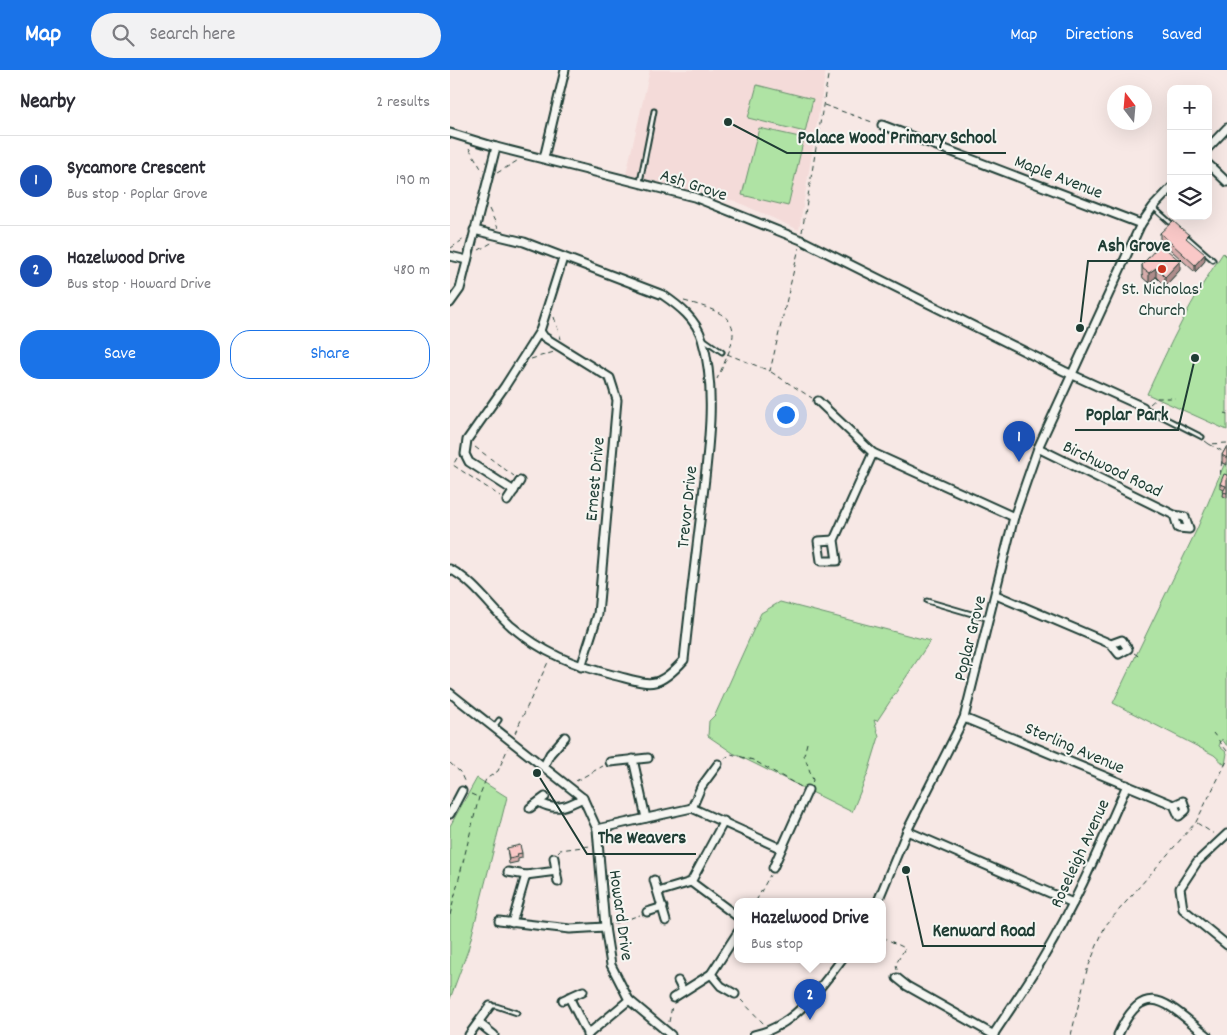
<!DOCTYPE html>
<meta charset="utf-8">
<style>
body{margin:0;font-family:Dekko,sans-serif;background:#f2f2f3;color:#2b2b33}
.controls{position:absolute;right:15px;top:15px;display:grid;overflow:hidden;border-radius:10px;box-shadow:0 5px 20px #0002}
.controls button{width:45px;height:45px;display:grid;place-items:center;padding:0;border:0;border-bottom:1px solid #e1e1e2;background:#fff;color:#2b2b33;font:25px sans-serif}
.compass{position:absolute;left:657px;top:15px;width:45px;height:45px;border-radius:50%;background:#fff;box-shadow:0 5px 20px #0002;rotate:344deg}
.you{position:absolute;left:335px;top:344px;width:18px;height:18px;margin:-12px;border:4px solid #fff;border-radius:50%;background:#1a73e8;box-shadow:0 0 0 8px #1a73e833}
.badge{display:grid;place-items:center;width:32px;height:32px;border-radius:50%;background:#1a73e8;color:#fff;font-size:16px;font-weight:700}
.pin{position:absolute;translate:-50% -41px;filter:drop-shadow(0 1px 2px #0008)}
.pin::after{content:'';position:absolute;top:26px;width:18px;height:15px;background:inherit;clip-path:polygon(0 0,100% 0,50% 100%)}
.popup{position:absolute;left:284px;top:828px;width:152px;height:65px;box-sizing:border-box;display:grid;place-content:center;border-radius:10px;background:#fff;filter:drop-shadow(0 1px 4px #0005);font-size:16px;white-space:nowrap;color:#7c7c81}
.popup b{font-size:19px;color:#2b2b33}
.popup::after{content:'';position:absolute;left:50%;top:100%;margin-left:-10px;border:10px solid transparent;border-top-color:#fff}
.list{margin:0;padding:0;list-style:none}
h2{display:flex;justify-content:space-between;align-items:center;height:65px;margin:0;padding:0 20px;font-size:21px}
h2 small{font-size:16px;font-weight:400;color:#7c7c81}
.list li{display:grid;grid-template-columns:32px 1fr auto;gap:15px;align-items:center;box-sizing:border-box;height:90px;padding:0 20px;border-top:1px solid #e1e1e2}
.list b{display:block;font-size:19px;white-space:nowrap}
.list p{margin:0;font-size:16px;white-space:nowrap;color:#7c7c81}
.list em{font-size:16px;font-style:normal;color:#7c7c81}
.actions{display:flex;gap:10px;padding:15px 20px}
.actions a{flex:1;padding:11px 0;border:1px solid #1a73e8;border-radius:20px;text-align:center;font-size:18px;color:#1a73e8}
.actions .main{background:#1a73e8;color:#fff}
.icon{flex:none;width:28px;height:28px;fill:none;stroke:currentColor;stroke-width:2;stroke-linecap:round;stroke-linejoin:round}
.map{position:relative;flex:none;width:777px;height:965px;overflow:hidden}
header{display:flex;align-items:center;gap:30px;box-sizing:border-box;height:70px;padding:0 25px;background:#1a73e8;color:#fff}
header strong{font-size:24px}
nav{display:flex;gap:28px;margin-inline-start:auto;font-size:18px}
.search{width:350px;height:45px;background:#f2f2f3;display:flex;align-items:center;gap:12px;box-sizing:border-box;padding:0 18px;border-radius:28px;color:#7c7c81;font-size:19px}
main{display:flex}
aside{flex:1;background:#fff}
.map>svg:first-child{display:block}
.built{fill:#f4dbd9}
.green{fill:#afe3a4;stroke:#67906c}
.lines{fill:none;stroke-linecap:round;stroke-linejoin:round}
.service-casing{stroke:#1f3d34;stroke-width:7}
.minor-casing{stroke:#1f3d34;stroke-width:11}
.path{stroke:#1f3d34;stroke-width:1;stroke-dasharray:5 4;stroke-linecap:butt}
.service{stroke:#f6f6f2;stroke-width:3}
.minor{stroke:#f6f6f2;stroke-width:7}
.wall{fill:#d6acab;stroke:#1f3d34}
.shaded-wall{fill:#ae8c8b;stroke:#1f3d34}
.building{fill:#f9c8c7;stroke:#1f3d34}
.poi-dot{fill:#c8321e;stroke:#f6f6f2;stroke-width:2}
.labels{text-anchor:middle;stroke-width:4;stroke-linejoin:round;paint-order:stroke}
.street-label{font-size:18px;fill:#1f3d34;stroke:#f6f6f2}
.poi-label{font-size:18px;fill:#1f3d34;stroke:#f6f6f2}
.leader{fill:none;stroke:#1f3d34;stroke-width:2}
.callout-dot{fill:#1f3d34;stroke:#f6f6f2;stroke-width:2}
.callout-label{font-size:19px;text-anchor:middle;font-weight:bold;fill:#1f3d34;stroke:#f6f6f2;stroke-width:4;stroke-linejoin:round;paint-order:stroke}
</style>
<header>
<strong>Map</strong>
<div class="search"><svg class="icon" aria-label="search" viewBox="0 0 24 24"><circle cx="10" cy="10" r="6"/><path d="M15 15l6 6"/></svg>Search here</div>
<nav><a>Map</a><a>Directions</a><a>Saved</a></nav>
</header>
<main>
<aside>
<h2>Nearby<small>2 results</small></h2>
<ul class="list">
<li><span class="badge" style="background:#1a4fb4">1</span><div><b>Sycamore Crescent</b><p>Bus stop · Poplar Grove</p></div><em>190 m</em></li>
<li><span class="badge" style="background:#1a4fb4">2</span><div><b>Hazelwood Drive</b><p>Bus stop · Howard Drive</p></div><em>480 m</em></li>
</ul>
<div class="actions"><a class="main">Save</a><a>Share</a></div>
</aside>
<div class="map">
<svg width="777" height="965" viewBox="0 0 777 965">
<rect width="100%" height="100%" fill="#f7e8e5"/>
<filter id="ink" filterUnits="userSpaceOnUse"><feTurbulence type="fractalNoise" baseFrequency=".02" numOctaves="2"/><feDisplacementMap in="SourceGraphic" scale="10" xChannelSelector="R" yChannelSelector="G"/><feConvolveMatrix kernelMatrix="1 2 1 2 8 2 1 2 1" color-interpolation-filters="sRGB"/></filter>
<g filter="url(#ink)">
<!-- built -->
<polygon class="built" points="200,0 376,0 349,160 285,131 176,104"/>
<!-- green -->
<g class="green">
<polygon points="307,15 363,29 355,62 298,48"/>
<polygon points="309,58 354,68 338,136 292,125"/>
<path d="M773 183 777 187V360L697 324C720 274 741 229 773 183Z"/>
<polygon points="777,388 777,676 772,669 769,676 777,683 775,695 764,685 663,633 747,459"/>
<polygon points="330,532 480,571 427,651 424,650 429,667 418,703 402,742 283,683 258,666 259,651 265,645 311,543"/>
<polygon points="27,708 57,727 18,880 0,929 0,756"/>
</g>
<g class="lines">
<!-- service casing -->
<g class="service-casing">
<g id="service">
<polyline points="190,112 204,41"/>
<polyline points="703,137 723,155"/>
<polyline points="737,167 763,190"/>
<polyline points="252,268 272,282"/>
<polyline points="693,337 752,367"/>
<polyline points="477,531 539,549"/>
<polyline points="43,658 49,650"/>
<polyline points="40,936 46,936 67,943"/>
</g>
</g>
<!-- minor casing -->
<g class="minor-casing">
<g id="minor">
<polyline points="432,55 691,154"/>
<polyline points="0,63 46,77 244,127 351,170 614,301 693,337"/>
<polyline points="758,78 777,58"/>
<polyline points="94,88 115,0"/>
<polyline points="758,94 777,112"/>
<polyline points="0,186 17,190"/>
<polyline points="0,233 10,219 46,77"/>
<polyline points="90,261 94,267 160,308 167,330 148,544 131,597"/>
<polyline points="368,331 423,383 564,447"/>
<polyline points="588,378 724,445 735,447 739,459 728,458 724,445"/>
<polyline points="64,421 19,392 15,384 17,370 55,316 90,261 113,188"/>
<polyline points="57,431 70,411"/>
<polyline points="384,470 368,471 371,491 387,491 384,470 423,383"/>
<path d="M0 499C26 513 40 537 61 556 93 583 123 595 163 605 200 614 206 621 234 590 239 541 245 492 251 443 257 388 268 322 252 269 246 249 229 236 213 225L74 172 24 160"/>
<polyline points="546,525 661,574 669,584 678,579 672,570 661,574"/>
<polyline points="0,623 133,728 147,759 155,857 161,895 179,930 221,965"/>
<polyline points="514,648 724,735 729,746 736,740 733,731 724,735"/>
<polyline points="183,689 196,748"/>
<polyline points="160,692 198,688"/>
<polyline points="94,696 100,684 115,667"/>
<path d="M89 732C105 742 118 736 133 728"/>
<polyline points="80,738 95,727"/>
<polyline points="242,738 251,717 268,694"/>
<polyline points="0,744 12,721"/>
<polyline points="147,759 242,738 330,778"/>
<polyline points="457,761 623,833"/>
<polyline points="777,764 747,792 730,818 733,839 777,875"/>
<polyline points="104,788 108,812"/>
<polyline points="323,798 358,720"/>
<polyline points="58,802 76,805 107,801"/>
<polyline points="204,810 216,851"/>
<polyline points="241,812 288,847"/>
<polyline points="208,822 241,812 274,751"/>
<polyline points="428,831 457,761 514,648 564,447 588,378 691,154 703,137 721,118"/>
<polyline points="197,842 213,837"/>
<polyline points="49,851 120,859 155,857"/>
<polyline points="62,853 76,805"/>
<polyline points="261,904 271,916 285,924"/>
<polyline points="447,908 457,916 544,965"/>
<polyline points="228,911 233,921"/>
<polyline points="119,927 138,965"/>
<polyline points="223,928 261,904 288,862"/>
<polyline points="113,930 133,921"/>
<polyline points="29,953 44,965"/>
<polyline points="19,965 40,936"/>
<polyline points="137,965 179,930"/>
<path d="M304 965C343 957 369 920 392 889"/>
<path d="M543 965C560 939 578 914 593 888 626 833 651 774 677 715"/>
<path d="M668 965C695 904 719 936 757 965"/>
</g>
</g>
<!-- path -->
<g class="path">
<polyline points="374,35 425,53"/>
<polyline points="19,78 32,100"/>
<polyline points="47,103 67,91"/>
<polyline points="39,139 48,158"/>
<polyline points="352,162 379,0"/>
<polyline points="1,178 14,169"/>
<polyline points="29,180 43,172"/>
<path d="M234 231C294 246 291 258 267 309"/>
<polyline points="104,247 111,269"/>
<polyline points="277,284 320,301 349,178"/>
<polyline points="81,289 104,282"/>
<polyline points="321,302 362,328"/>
<polyline points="700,334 707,328 725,328"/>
<polyline points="775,343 777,344"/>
<polyline points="755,371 759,374 777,373"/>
<polyline points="759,374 774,382"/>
<polyline points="25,377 64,406"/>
<polyline points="7,388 3,395 50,426"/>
<polyline points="770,405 772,390"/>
<polyline points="684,583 691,588"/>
<polyline points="65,663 99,590"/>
<polyline points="763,663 777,681"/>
<polyline points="357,673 354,685 363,710 362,713"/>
<polyline points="274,689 281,684 303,690 351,717"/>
<polyline points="0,693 10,702 15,713"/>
<polyline points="126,711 153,696"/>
<polyline points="21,724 28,727"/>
<polyline points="747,753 764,764"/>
<polyline points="108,782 110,780 140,776"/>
<polyline points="306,831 320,805"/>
<polyline points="0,845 29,727 36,709 48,701 58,678"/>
<polyline points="163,854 190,845"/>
<polyline points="432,867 455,878 446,894 447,900"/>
<polyline points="291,930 314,954"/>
<polyline points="219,952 222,936"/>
<polyline points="621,965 637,900 655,856 746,752 777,691"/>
</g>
<!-- service -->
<use href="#service" class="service"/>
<!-- minor -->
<use href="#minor" class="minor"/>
</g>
<!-- wall -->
<g class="wall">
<polygon points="710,163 739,171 755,191 745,202 710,170"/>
<polygon points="692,195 730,200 715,216 706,207 699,213 693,208 692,204"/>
<polygon points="777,376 777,395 772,393 772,385"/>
<polygon points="777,405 777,428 773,426 774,420 770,418 770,414"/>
<polygon points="57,778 72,783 72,788 68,789 68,792 59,794"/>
</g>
<!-- shaded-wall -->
<g class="shaded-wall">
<polygon points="755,184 755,191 745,202 745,195"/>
<polygon points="730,191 730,200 715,216 715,207"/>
<polygon points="706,198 706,207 699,213 699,203"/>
</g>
<!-- building -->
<g class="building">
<polygon points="723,151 739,165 736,168 755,184 745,195 710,163"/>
<polygon points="710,174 730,191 715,207 706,198 699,203 693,199 692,195"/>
<polygon points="777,376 777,388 772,385"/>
<polygon points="774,404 777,405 777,423 773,422 776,416 770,414"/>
<polygon points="70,775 72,783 67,784 68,787 59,789 57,778"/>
</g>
</g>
<!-- markers -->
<circle class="poi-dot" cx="712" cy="199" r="5"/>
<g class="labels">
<!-- street labels -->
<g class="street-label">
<text transform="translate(609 106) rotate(21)" y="6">Maple Avenue</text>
<text transform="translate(244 114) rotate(18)" y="6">Ash Grove</text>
<text transform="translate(663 398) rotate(26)" y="6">Birchwood Road</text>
<text transform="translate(144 409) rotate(-85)" y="6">Ernest Drive</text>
<text transform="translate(236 437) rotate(-84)" y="6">Trevor Drive</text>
<text transform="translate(519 568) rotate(-76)" y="6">Poplar Grove</text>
<text transform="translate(625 677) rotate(23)" y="6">Sterling Avenue</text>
<text transform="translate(629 783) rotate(-65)" y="6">Roseleigh Avenue</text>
<text transform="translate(172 845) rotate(82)" y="6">Howard Drive</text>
</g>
<!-- poi labels -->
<g class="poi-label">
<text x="712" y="224">St. Nicholas'<tspan x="712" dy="21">Church</tspan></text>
</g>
</g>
<!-- callouts -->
<path class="leader" d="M278 52L337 83H556M630 258L638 191H731M745 288L728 360H625M87 703L137 784H246M456 800L473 876H596"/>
<g class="callout-dot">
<circle cx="278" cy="52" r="5"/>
<circle cx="630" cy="258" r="5"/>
<circle cx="745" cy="288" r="5"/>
<circle cx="87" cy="703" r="5"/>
<circle cx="456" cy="800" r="5"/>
</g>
<g class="callout-label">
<text x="447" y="73">Palace Wood Primary School</text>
<text x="684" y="181">Ash Grove</text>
<text x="677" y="350">Poplar Park</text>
<text x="192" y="773">The Weavers</text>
<text x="534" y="866">Kenward Road</text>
</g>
</svg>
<div class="controls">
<button>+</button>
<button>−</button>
<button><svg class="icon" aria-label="layers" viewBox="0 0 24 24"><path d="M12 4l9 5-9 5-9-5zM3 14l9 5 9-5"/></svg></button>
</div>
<svg class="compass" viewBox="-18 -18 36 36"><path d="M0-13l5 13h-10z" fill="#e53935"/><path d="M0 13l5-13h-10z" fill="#7c7c81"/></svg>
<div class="you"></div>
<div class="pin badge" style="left:569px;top:392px;background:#1a4fb4">1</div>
<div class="pin badge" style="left:360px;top:950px;background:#1a4fb4">2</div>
<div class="popup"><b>Hazelwood Drive</b>Bus stop</div>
</div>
</main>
